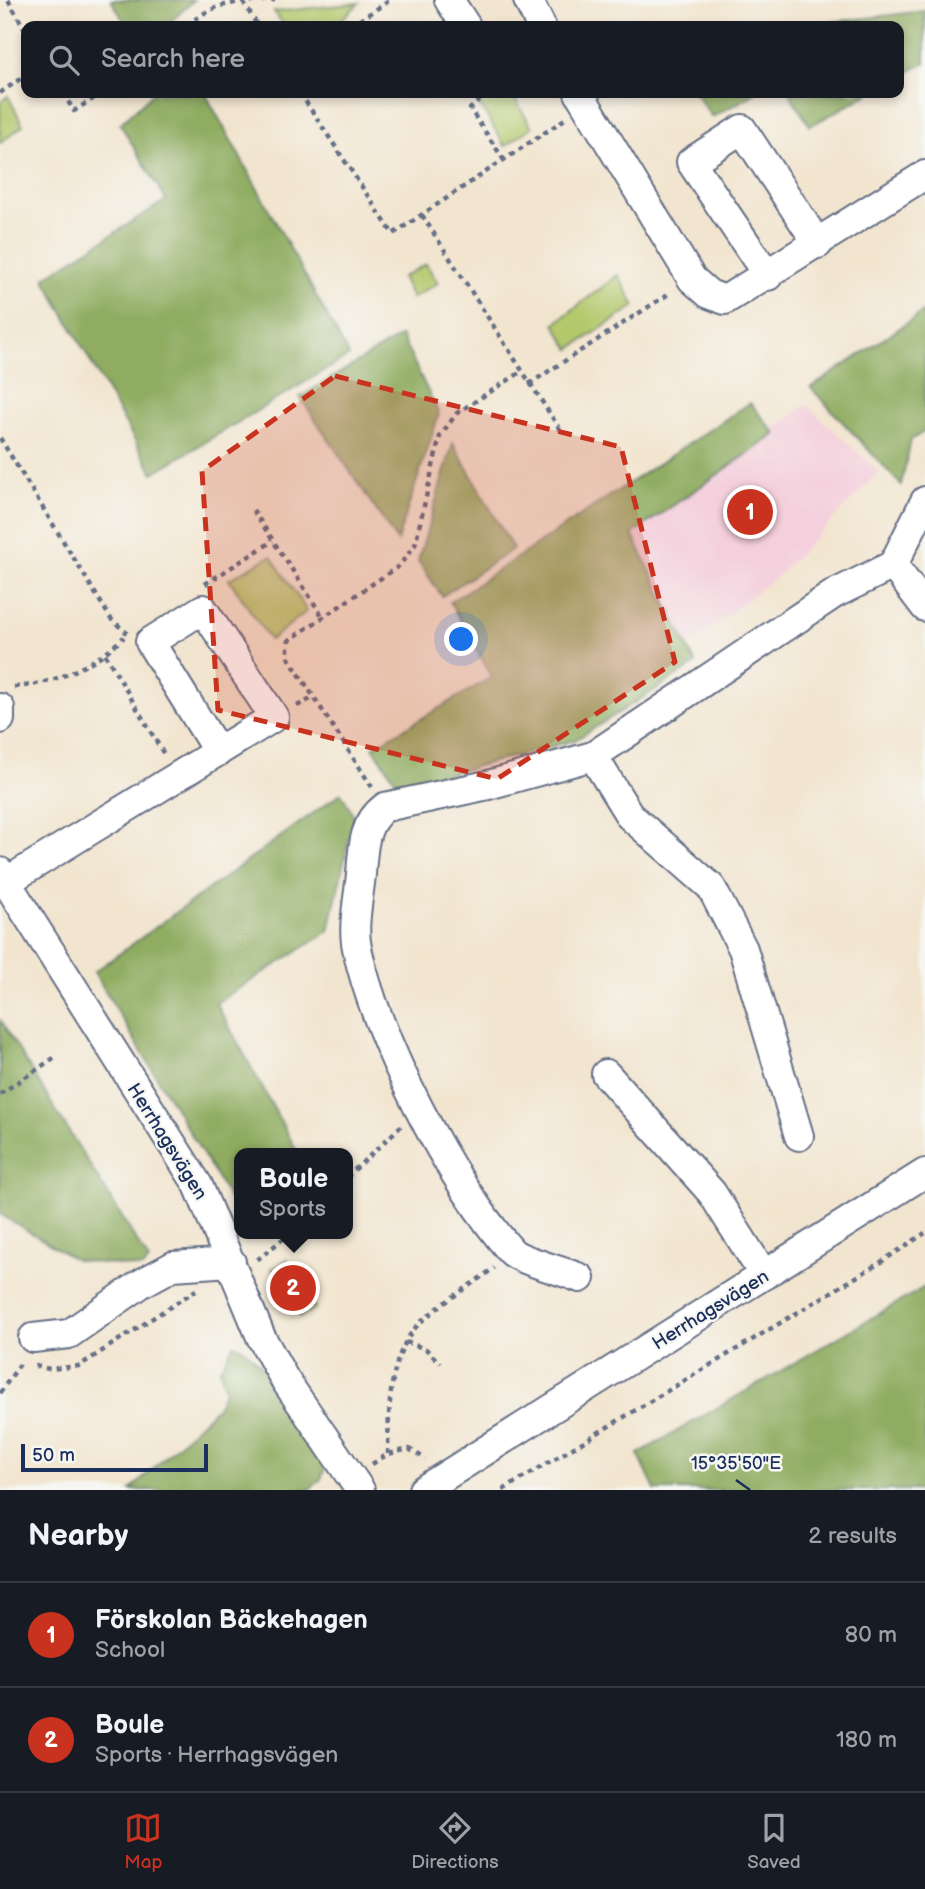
<!DOCTYPE html>
<meta charset="utf-8">
<style>
body{margin:0;font-family:"Balsamiq Sans",sans-serif;background:#242831;color:#f1f3f6}
.scale{position:absolute;left:21px;bottom:18px;width:187px;box-sizing:border-box;padding-left:7px;border:4px solid #1b2f5e;border-top:0;font-size:19px;line-height:24px;white-space:nowrap;color:#1b2f5e;-webkit-text-stroke:5px #f6f6f2;paint-order:stroke}
.you{position:absolute;left:462px;top:640px;width:24px;height:24px;margin:-18px;border:5px solid #fff;border-radius:50%;background:#1a73e8;box-shadow:0 0 0 10px #1a73e833}
.badge{display:grid;place-items:center;width:46px;height:46px;border-radius:50%;background:#c8321e;color:#fff;font-size:23px;font-weight:700}
.pin{position:absolute;translate:-50% -50%;border:4px solid #fff;box-shadow:0 2px 7px #0006}
.popup{position:absolute;left:234px;top:1148px;width:119px;height:91px;box-sizing:border-box;display:grid;place-content:center;border-radius:14px;background:#171b24;filter:drop-shadow(0 2px 5px #0005);font-size:23px;white-space:nowrap;color:#9ea1a6}
.popup b{font-size:26px;color:#f1f3f6}
.popup::after{content:'';position:absolute;left:50%;top:100%;margin-left:-14px;border:14px solid transparent;border-top-color:#171b24}
.list{margin:0;padding:0;list-style:none}
h2{display:flex;justify-content:space-between;align-items:center;height:91px;margin:0;padding:0 28px;font-size:30px}
h2 small{font-size:23px;font-weight:400;color:#9ea1a6}
.list li{display:grid;grid-template-columns:46px 1fr auto;gap:21px;align-items:center;box-sizing:border-box;height:105px;padding:0 28px;border-top:2px solid #363941}
.list b{display:block;font-size:26px;white-space:nowrap}
.list p{margin:0;font-size:23px;white-space:nowrap;color:#9ea1a6}
.list em{font-size:23px;font-style:normal;color:#9ea1a6}
.icon{flex:none;width:38px;height:38px;fill:none;stroke:currentColor;stroke-width:2;stroke-linecap:round;stroke-linejoin:round}
.map{position:relative;flex:none;width:925px;height:1490px;overflow:hidden}
.search{position:absolute;background:#171b24;box-shadow:0 4px 10px #0003;left:21px;right:21px;top:21px;height:77px;display:flex;align-items:center;gap:18px;box-sizing:border-box;padding:0 24px;border-radius:14px;color:#9ea1a6;font-size:26px}
.sheet{height:301px;background:#171b24}
nav{display:flex;justify-content:space-around;align-items:center;box-sizing:border-box;height:98px;border-top:2px solid #363941;background:#171b24;font-size:19px;color:#9ea1a6}
nav a{display:grid;justify-items:center;gap:4px}
nav .on{color:#c8321e}
.map>svg:first-child{display:block}
.built{fill:#f4cfdc}
.green{fill:#b4c86c;stroke:#687c65;stroke-width:2}
.forest{fill:#8fac60;stroke:#556e5f;stroke-width:2}
.lines{fill:none;stroke-linecap:round;stroke-linejoin:round}
.minor-casing{stroke:#666f86;stroke-width:32}
.path{stroke:#666f86;stroke-width:4.5;stroke-dasharray:5 5;stroke-linecap:butt}
.minor{stroke:#fff;stroke-width:28}
.marked{fill:#c8321e;fill-opacity:0.2;stroke:#c8321e;stroke-width:5;stroke-dasharray:14 9;stroke-linejoin:round}
.ticks{fill:none;stroke:#1b2f5e;stroke-width:2.5}
.labels{text-anchor:middle;stroke-width:5;stroke-linejoin:round;paint-order:stroke}
.street-label{font-size:19px;fill:#1b2f5e;stroke:#f6f6f2}
.ticks-label{font-size:18px;text-anchor:middle;fill:#1b2f5e;stroke:#f6f6f2;stroke-width:5;stroke-linejoin:round;paint-order:stroke}
</style>
<div class="map">
<svg width="925" height="1490" viewBox="0 0 925 1490">
<rect width="100%" height="100%" fill="#f6f6f2"/>
<filter id="ink" filterUnits="userSpaceOnUse"><feTurbulence type="fractalNoise" baseFrequency=".0143" numOctaves="2"/><feDisplacementMap in="SourceGraphic" scale="14" xChannelSelector="R" yChannelSelector="G"/><feConvolveMatrix kernelMatrix="1 2 1 2 8 2 1 2 1" color-interpolation-filters="sRGB"/></filter>
<filter id="wash" filterUnits="userSpaceOnUse"><feTurbulence type="fractalNoise" baseFrequency=".00686" numOctaves="4" result="noise"/><feDisplacementMap in="SourceGraphic" scale="28" xChannelSelector="R" yChannelSelector="G"/><feGaussianBlur stdDeviation="1.57" result="paint"/><feColorMatrix in="noise" values="0 0 0 0 0 0 0 0 0 0 0 0 0 0 0 0 0 1.4 0 .05"/><feComposite in="paint" operator="in"/></filter>
<g filter="url(#wash)">
<rect width="100%" height="100%" fill="#f2e5cf"/>
<!-- built -->
<polygon class="built" points="806,405 879,472 782,572 665,664 605,551"/>
<!-- green -->
<g class="green">
<polygon points="359,3 335,26 285,26 274,12"/>
<polygon points="492,93 511,93 532,127 505,146 479,103"/>
<polygon points="8,96 23,125 0,143 0,102"/>
<polygon points="426,264 438,283 412,298 402,277"/>
<polygon points="618,275 635,306 570,349 554,324"/>
<polygon points="271,556 307,611 270,640 229,579"/>
<polygon points="287,1260 315,1308 300,1317 272,1269"/>
</g>
<!-- forest -->
<g class="forest">
<polygon points="111,0 194,0 166,26 127,26"/>
<polygon points="925,11 925,63 899,77 899,26 799,26"/>
<polygon points="153,93 205,93 349,356 153,473 44,278 166,200 120,124"/>
<polygon points="695,93 756,93 712,117"/>
<polygon points="789,93 870,93 810,126"/>
<polygon points="925,311 925,431 911,440 901,485 811,388"/>
<polygon points="401,336 439,414 397,541 300,397"/>
<polygon points="750,403 776,434 632,534 696,664 575,740 400,787 373,747 492,677 450,602"/>
<polygon points="453,443 513,549 442,596 418,561"/>
<polygon points="341,793 354,816 329,931 216,1003 298,1153 239,1153 238,1213 94,972"/>
<polygon points="0,1020 149,1261 143,1268 76,1260 0,1214"/>
<polygon points="925,1287 925,1490 655,1490 638,1454"/>
<path d="M234 1344C264 1354 308 1434 327 1463L321 1479 309 1490H131L217 1407 225 1390 220 1369Z"/>
</g>
</g>
<g filter="url(#ink)">
<g class="lines">
<!-- minor casing -->
<g class="minor-casing">
<g id="minor">
<polyline points="449,0 466,26"/>
<polyline points="528,0 541,26"/>
<polyline points="579,93 692,279 709,294 725,300 925,175"/>
<polyline points="768,276 691,162 742,129 818,244"/>
<polyline points="893,565 925,501"/>
<polyline points="0,708 0,719"/>
<polyline points="593,756 630,816 711,887 743,949 799,1136"/>
<polyline points="0,872 198,1185 261,1337 285,1380 360,1490"/>
<polyline points="6,882 274,717 203,609 150,642 218,752"/>
<polyline points="606,1074 712,1193 764,1275"/>
<path d="M580 1278C566 1272 519 1260 511 1251 451 1184 375 1036 357 948 352 926 359 897 361 874 363 848 363 823 385 807L488 785 593 756 834 594 893 565 925 607"/>
<polyline points="33,1338 69,1334 142,1283 173,1266 231,1262"/>
<polyline points="423,1490 925,1173"/>
</g>
</g>
<!-- path -->
<g class="path">
<polyline points="8,0 26,31"/>
<polyline points="243,2 258,26"/>
<path d="M187 26C214 1 239 2 275 0"/>
<polyline points="351,26 390,0"/>
<polyline points="0,93 26,75"/>
<polyline points="63,93 74,111 102,93"/>
<polyline points="300,93 393,234 565,119"/>
<polyline points="487,93 470,109 504,160"/>
<polyline points="422,215 561,431"/>
<polyline points="529,384 670,293"/>
<polyline points="0,438 111,619 127,633"/>
<polyline points="253,510 323,617"/>
<polyline points="205,584 273,541"/>
<polyline points="105,654 165,756"/>
<path d="M14 687C56 684 94 665 124 637"/>
<polyline points="297,706 313,698"/>
<polyline points="372,787 288,657 288,641 399,566 415,545 440,436 457,413 521,372"/>
<polyline points="0,1094 57,1056"/>
<polyline points="347,1177 401,1126"/>
<polyline points="257,1260 289,1234"/>
<polyline points="406,1342 426,1349 440,1363"/>
<polyline points="35,1366 50,1369 79,1366 196,1290"/>
<polyline points="0,1393 22,1361"/>
<path d="M388 1454C389 1410 387 1352 423 1320 445 1301 471 1285 494 1268"/>
<polyline points="372,1464 388,1454 409,1449 426,1459"/>
<polyline points="503,1490 878,1264 925,1233"/>
</g>
<!-- minor -->
<use href="#minor" class="minor"/>
</g>
</g>
<!-- marked area -->
<path class="marked" d="M335 376 621 447 675 662 497 779 218 710 202 471Z"/>
<!-- ticks -->
<path class="ticks" d="M736 1480 750 1490"/>
<g class="labels">
<!-- street labels -->
<g class="street-label">
<text transform="translate(168 1141) rotate(58)" y="7">Herrhagsvägen</text>
<text transform="translate(710 1309) rotate(-32)" y="7">Herrhagsvägen</text>
</g>
</g>
<g class="ticks-label">
<text x="736" y="1469">15°35'50"E</text>
</g>
</svg>
<div class="scale">50 m</div>
<div class="you"></div>
<div class="pin badge" style="left:750px;top:512px">1</div>
<div class="pin badge" style="left:293px;top:1288px">2</div>
<div class="popup"><b>Boule</b>Sports</div>
<div class="search"><svg class="icon" aria-label="search" viewBox="0 0 24 24"><circle cx="10" cy="10" r="6"/><path d="M15 15l6 6"/></svg>Search here</div>
</div>
<section class="sheet">
<h2>Nearby<small>2 results</small></h2>
<ul class="list">
<li><span class="badge">1</span><div><b>Förskolan Bäckehagen</b><p>School</p></div><em>80 m</em></li>
<li><span class="badge">2</span><div><b>Boule</b><p>Sports · Herrhagsvägen</p></div><em>180 m</em></li>
</ul>
</section>
<nav>
<a class="on"><svg class="icon" aria-label="map" viewBox="0 0 24 24"><path d="M3 6l6-2 6 2 6-2v14l-6 2-6-2-6 2zM9 4v14M15 6v14"/></svg>Map</a>
<a><svg class="icon" aria-label="directions" viewBox="0 0 24 24"><path d="M12 3l9 9-9 9-9-9zM9 14v-3h6M13 9l2 2-2 2"/></svg>Directions</a>
<a><svg class="icon" aria-label="saved" viewBox="0 0 24 24"><path d="M7 4h10v16l-5-4-5 4z"/></svg>Saved</a>
</nav>
